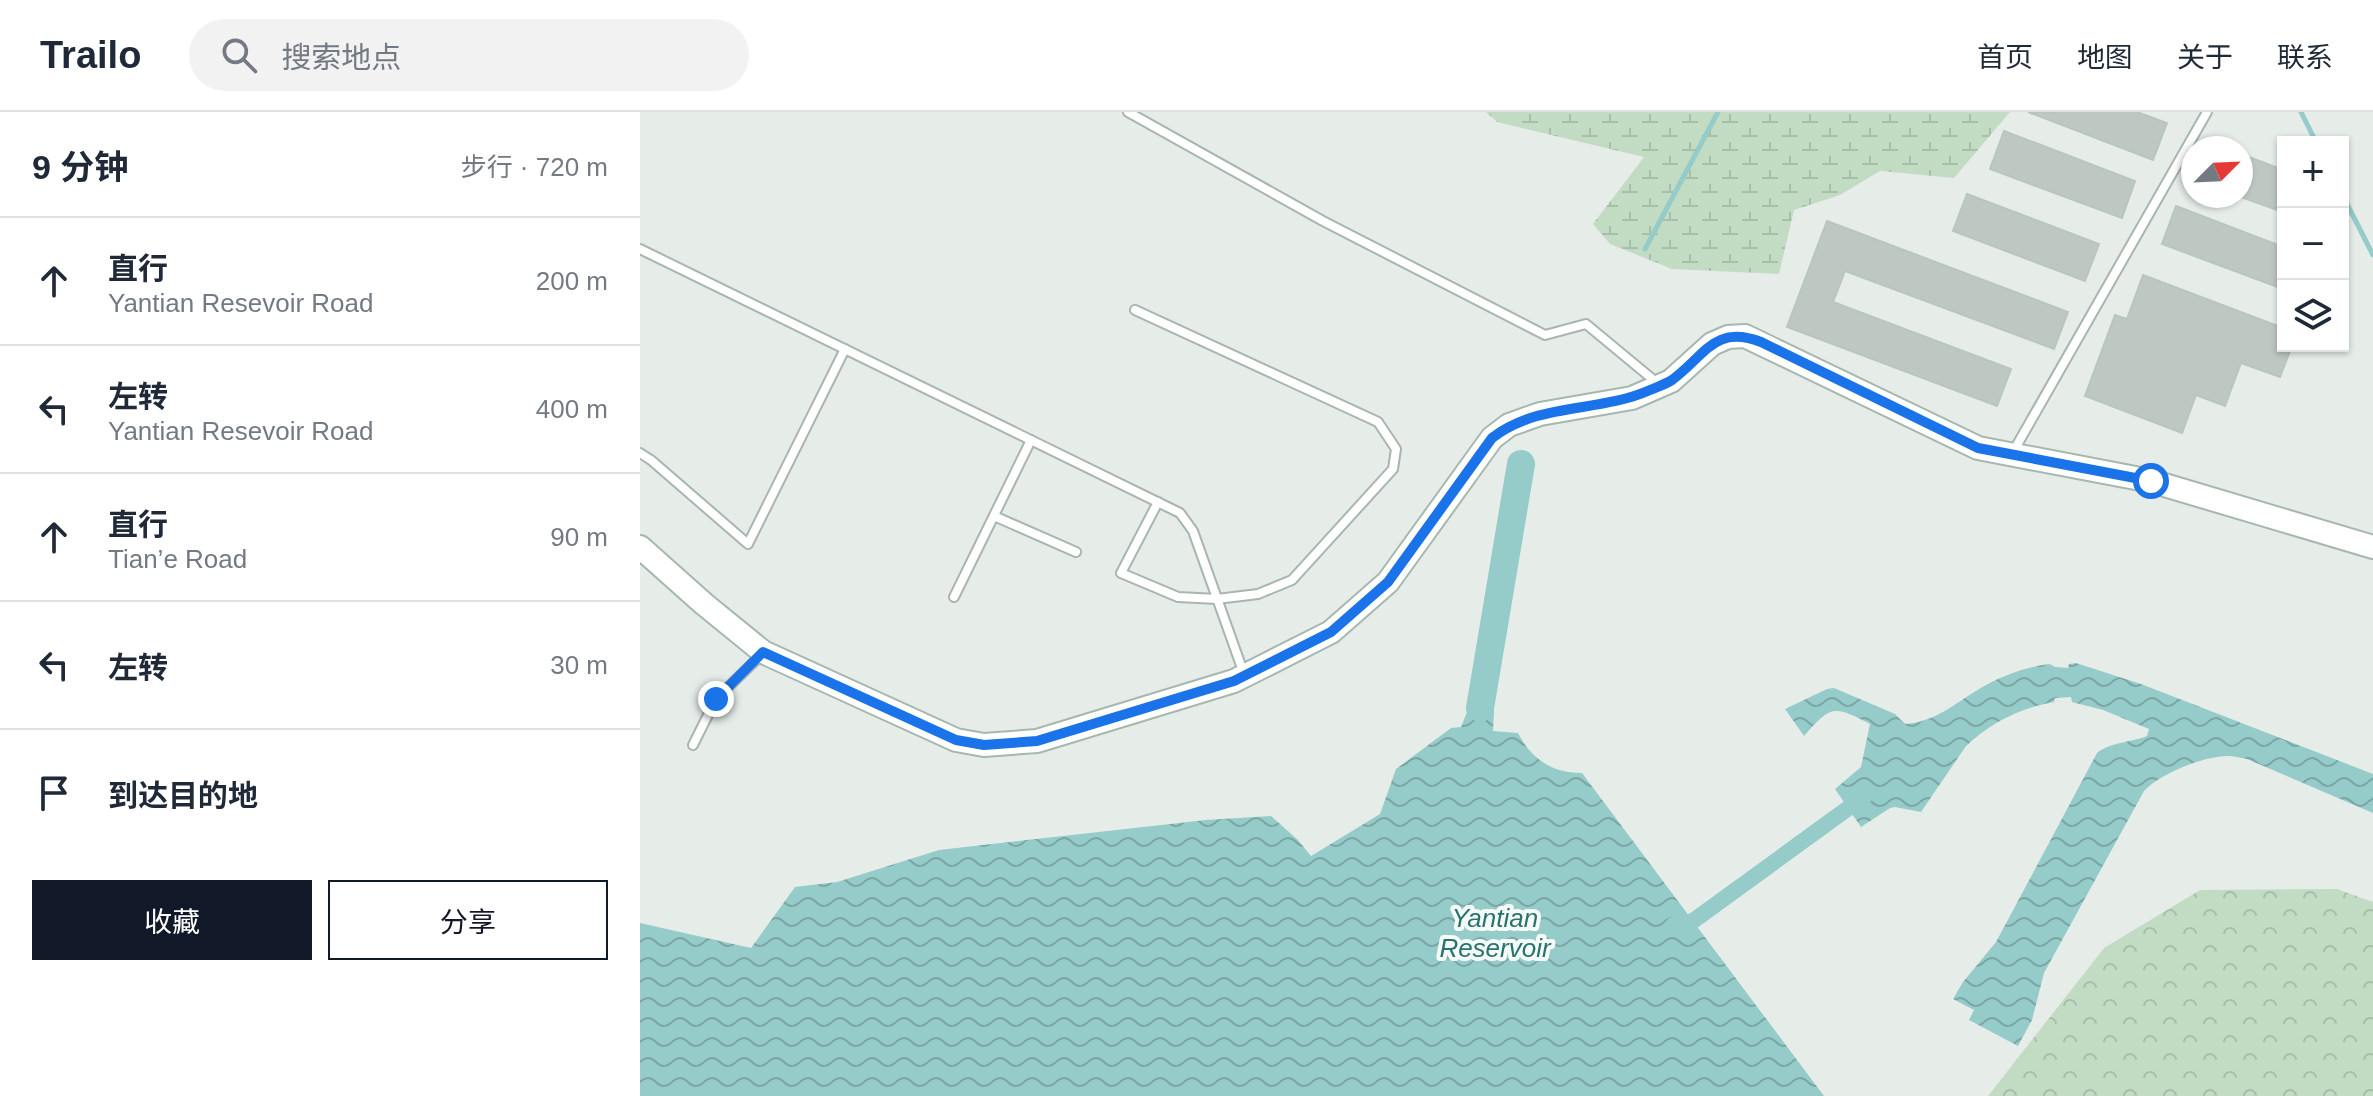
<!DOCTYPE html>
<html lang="zh">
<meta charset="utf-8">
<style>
body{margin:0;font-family:Arial,"Noto Sans SC",sans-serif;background:#f2f2f3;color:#1f2937}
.controls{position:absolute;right:24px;top:24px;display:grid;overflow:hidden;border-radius:0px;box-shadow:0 2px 6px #0004}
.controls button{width:72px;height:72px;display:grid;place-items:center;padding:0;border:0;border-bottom:2px solid #e0e1e3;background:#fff;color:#1f2937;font:40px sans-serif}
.compass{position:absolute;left:1541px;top:24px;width:72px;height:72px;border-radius:50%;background:#fff;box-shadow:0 2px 6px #0004;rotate:66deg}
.stop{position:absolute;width:24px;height:24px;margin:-18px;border:6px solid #1a73e8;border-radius:50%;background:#fff}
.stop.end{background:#1a73e8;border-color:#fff;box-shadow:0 2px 8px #0008}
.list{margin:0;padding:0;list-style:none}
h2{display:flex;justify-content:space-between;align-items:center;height:104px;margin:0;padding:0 32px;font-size:34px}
h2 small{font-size:26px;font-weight:400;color:#747a83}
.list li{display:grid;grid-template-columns:52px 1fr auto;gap:24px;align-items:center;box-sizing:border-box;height:128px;padding:0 32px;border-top:2px solid #e0e1e3}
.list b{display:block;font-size:30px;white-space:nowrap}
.list p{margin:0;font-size:26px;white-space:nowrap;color:#747a83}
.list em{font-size:26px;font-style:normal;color:#747a83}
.actions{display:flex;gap:16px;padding:24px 32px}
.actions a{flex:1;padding:18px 0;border:2px solid #111827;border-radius:0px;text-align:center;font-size:28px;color:#111827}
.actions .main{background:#111827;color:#fff}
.icon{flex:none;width:44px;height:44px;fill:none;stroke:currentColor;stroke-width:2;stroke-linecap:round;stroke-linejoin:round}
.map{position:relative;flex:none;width:1733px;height:984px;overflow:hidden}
header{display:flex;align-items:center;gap:48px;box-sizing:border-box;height:112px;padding:0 40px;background:#fff;border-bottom:2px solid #e0e1e3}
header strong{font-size:38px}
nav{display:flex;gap:44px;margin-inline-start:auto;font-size:28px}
.search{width:560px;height:72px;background:#f2f2f3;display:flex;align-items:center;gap:20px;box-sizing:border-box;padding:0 28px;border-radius:44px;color:#747a83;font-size:30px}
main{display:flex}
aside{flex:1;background:#fff}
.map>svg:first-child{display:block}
.forest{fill:url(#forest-crowns)}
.wetland{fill:url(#wetland-marsh)}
.water{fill:url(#water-waves)}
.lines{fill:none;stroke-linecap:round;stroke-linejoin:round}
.stream{stroke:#95cbc9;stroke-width:5}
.canal{stroke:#95cbc9;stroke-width:16}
.river{stroke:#95cbc9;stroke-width:28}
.building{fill:#bcc8c1;stroke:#b9c6be;stroke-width:2}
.service-casing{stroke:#a9b5af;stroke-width:12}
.secondary-casing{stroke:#a6b8ae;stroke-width:26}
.service{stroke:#fff;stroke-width:8}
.secondary{stroke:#fff;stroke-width:22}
.route{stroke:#1a73e8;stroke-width:10}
.labels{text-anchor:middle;stroke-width:8;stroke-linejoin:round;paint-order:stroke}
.water-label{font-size:26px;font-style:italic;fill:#277370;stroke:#f6faf7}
</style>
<header>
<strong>Trailo</strong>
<div class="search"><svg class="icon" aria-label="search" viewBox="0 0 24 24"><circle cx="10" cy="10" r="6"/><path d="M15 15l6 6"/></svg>搜索地点</div>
<nav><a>首页</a><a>地图</a><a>关于</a><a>联系</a></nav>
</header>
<main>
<aside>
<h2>9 分钟<small>步行 · 720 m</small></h2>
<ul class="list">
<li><svg class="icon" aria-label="ahead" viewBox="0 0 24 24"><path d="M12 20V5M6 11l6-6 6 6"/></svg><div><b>直行</b><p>Yantian Resevoir Road</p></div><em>200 m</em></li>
<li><svg class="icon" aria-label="left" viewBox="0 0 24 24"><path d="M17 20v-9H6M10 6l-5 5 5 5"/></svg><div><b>左转</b><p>Yantian Resevoir Road</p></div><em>400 m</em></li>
<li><svg class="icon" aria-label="ahead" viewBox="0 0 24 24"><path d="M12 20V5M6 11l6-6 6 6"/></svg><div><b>直行</b><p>Tian’e Road</p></div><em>90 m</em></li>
<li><svg class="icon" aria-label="left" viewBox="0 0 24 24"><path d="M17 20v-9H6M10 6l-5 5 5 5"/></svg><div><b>左转</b></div><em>30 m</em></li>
<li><svg class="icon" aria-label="arrive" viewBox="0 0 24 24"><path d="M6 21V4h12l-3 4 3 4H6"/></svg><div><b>到达目的地</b></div></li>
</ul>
<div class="actions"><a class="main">收藏</a><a>分享</a></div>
</aside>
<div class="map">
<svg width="1733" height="984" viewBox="0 0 1733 984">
<defs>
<pattern id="forest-crowns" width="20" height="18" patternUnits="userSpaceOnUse" patternTransform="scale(2)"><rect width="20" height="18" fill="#c2dcc4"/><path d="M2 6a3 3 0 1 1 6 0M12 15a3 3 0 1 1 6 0" fill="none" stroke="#a7bea9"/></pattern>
<pattern id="wetland-marsh" width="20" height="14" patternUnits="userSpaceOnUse" patternTransform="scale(2)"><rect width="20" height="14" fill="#c2dcc4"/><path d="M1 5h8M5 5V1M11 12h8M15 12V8" fill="none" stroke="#a7bea9"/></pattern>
<pattern id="water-waves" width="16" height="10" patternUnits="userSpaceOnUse" patternTransform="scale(2)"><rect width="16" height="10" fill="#95cbc9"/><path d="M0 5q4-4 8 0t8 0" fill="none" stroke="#7aa6a4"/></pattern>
</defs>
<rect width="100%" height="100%" fill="#e6ede9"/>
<!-- forest -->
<polygon class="forest" points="1697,777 1733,790 1733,984 1348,984 1464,836 1560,778"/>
<!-- wetland -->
<polygon class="wetland" points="846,0 1370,0 1314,66 1240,59 1200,83 1154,98 1139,162 1032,157 970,132 953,112 1004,45 857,10"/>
<!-- water -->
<g class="water">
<path d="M1436 551 1501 572 1733 662V701L1607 647C1601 646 1594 644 1588 644 1563 644 1520 662 1504 679L1404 861 1392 908 1378 934 1329 908 1334 898 1313 887 1323 870 1356 830 1457 641C1470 630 1490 631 1507 624L1509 617 1463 598 1432 590 1431 585 1415 586 1414 590C1381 596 1351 610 1326 634L1281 700 1255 695 1250 696 1221 715 1195 677 1221 655 1230 612C1194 593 1191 593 1164 624L1145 597 1187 577 1194 576 1255 602 1265 612C1293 611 1316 591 1339 577 1361 564 1385 555 1410 552L1415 555 1428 556 1429 552Z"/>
<path d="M829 595 854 598 853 619 878 621C891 647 912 661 942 661L1184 984H0V811L111 836 155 775 197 770 299 738 566 708 631 704 658 728 671 744 740 702 756 657 811 616 821 615Z"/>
</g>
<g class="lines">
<!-- stream -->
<g class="stream">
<polyline points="1661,0 1676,30"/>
<polyline points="1703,84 1733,143"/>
<polyline points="1005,137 1078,0"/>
</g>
<!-- canal -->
<polyline class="canal" points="1033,813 1053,809 1225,684"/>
<!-- river -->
<polyline class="river" points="840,596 881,352"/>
</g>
<!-- building -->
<g class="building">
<polygon points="1388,0 1497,0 1527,11 1513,48"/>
<polygon points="1364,19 1495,69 1482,106 1350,57"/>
<polygon points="1601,42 1643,58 1643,100 1601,85"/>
<polygon points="1327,82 1459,132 1445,169 1313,119"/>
<polygon points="1536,94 1643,135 1643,177 1522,132"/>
<polygon points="1187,109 1428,200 1414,237 1205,159 1193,190 1371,257 1357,294 1147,215"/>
<polygon points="1503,163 1643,216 1643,234 1652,234 1640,265 1601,251 1585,294 1556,283 1542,321 1445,284 1475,203 1487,207"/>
</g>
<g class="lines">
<!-- service casing -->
<g class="service-casing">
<g id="service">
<polyline points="488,0 683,109 905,223 946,212 1016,270"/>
<polyline points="0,137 540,401 553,419 604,562"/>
<polyline points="495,198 738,310 756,337 753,357 652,468 618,482 577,487 538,485 481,461 518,390"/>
<polyline points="1373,340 1567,0"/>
<polyline points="0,341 11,348 108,432 205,237"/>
<polyline points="354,404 436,440"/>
<polyline points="314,485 391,328"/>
<polyline points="53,633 76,587 123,541"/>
</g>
</g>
<!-- secondary casing -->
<g class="secondary-casing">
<polyline id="secondary" points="0,435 64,492 123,540 316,628 344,633 397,629 594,569 691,520 748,470 852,326 869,313 900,302 992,286 1031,269 1072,232 1088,225 1105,224 1338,336 1511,369 1733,435"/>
</g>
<!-- service -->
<use href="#service" class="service"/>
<!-- secondary -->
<use href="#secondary" class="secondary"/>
</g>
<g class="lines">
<!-- route -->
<path class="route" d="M76 587 123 540 316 628 344 633 397 629 594 569 691 520 748 470 852 326C898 290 959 301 1010 278 1017 275 1026 272 1032 268 1065 244 1074 212 1121 230L1338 336 1511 369"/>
</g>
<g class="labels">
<!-- water labels -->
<g class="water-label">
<text x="855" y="815">Yantian<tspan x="855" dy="30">Reservoir</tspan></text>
</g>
</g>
</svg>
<div class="controls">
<button>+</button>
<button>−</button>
<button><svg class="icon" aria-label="layers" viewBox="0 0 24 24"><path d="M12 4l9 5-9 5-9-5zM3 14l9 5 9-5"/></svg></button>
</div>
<svg class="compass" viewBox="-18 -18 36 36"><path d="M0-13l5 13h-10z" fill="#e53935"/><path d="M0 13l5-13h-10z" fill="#747a83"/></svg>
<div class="stop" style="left:1511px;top:369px"></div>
<div class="stop end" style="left:76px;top:587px"></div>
</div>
</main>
